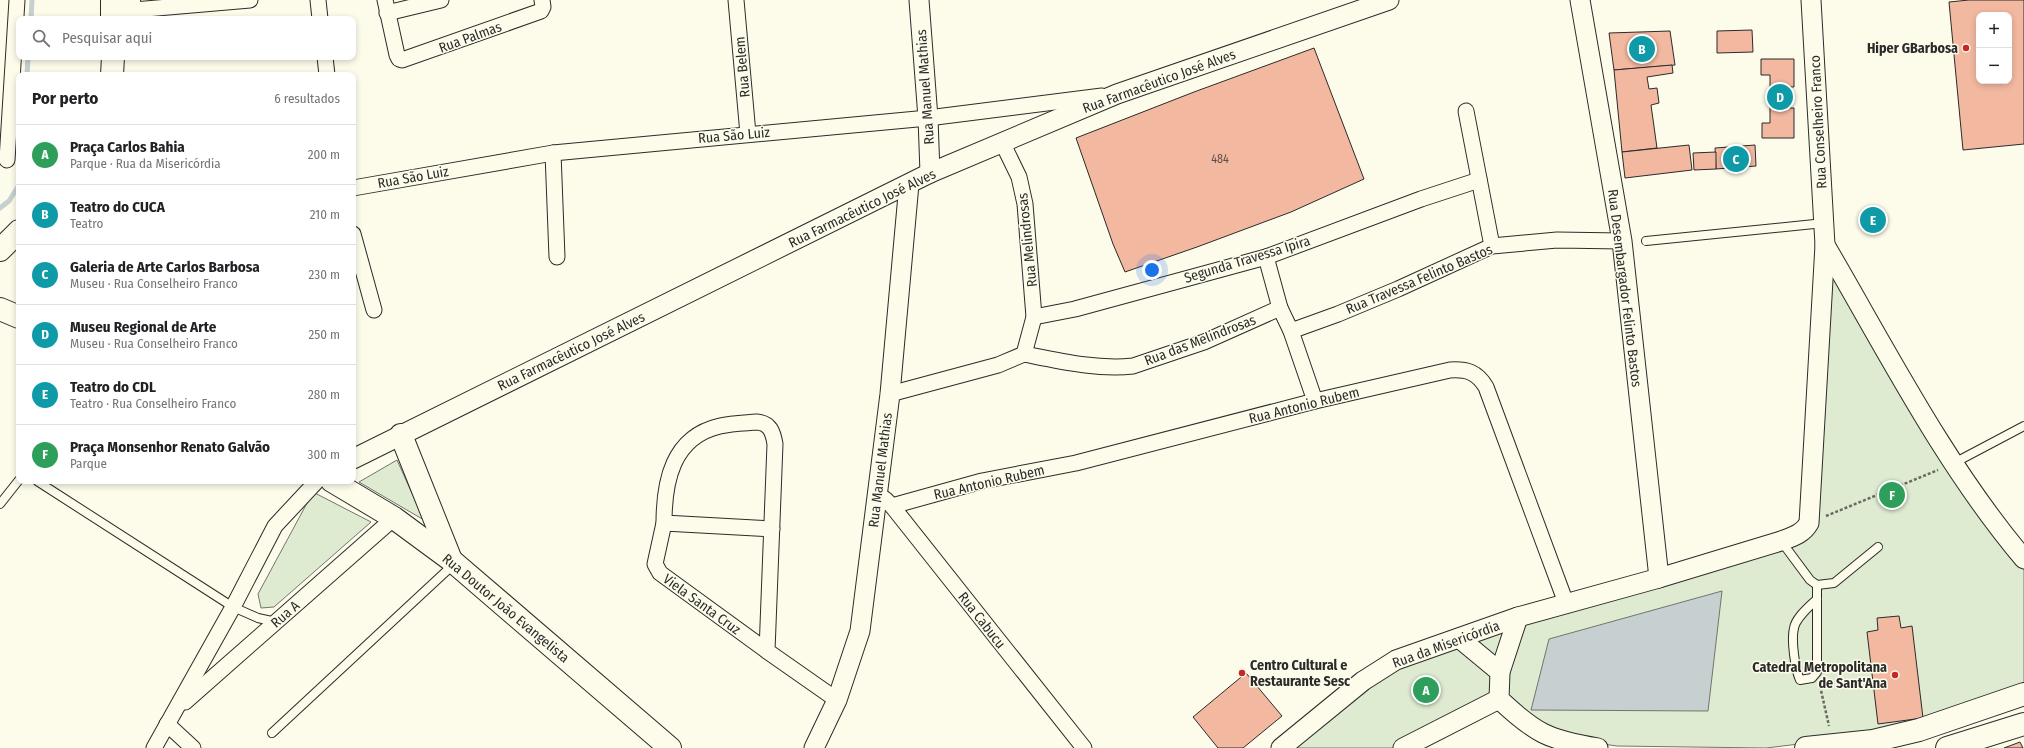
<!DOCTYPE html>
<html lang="pt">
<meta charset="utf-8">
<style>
body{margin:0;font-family:"Fira Sans Condensed",sans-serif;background:#f2f2f2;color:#202124}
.controls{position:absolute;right:12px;top:12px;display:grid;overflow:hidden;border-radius:8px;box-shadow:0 2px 6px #0003}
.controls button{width:36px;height:36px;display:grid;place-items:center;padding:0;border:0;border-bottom:1px solid #e0e0e0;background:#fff;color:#202124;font:20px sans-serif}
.you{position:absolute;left:1152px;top:270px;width:14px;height:14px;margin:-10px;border:3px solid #fff;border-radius:50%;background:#1a73e8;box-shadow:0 0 0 6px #1a73e833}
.badge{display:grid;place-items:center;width:26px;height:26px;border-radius:50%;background:#b45309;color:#fff;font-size:13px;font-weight:700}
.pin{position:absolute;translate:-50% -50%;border:2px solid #fff;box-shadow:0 1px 4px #0006}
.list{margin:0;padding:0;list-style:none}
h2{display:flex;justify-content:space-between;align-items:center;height:52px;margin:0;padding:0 16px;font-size:17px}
h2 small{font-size:13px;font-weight:400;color:#757577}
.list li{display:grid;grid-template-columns:26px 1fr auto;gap:12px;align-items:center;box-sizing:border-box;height:60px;padding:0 16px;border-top:1px solid #e0e0e0}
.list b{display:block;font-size:15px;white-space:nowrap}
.list p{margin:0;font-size:13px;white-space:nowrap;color:#757577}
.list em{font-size:13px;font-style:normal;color:#757577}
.icon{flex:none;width:22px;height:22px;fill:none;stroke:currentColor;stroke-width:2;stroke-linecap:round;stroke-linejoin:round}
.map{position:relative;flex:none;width:2024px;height:748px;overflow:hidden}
.search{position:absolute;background:#fff;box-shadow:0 2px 6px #0003;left:16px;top:16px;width:340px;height:44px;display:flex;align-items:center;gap:10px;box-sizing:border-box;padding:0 14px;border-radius:8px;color:#757577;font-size:15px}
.panel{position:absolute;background:#fff;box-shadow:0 2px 6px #0003;left:16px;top:72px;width:340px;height:412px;border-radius:8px}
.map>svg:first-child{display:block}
.green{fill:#deebd1;stroke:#74746e}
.water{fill:#c7d0d0;stroke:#74746e}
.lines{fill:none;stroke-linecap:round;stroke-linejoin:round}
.stream{stroke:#c7d0d0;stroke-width:5}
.building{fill:#f2b8a0;stroke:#2b2b2b;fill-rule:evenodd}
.service-casing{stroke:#2b2b2b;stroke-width:10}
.minor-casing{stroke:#2b2b2b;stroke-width:17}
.tertiary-casing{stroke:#2b2b2b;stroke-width:21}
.primary-casing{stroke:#2b2b2b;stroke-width:24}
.trunk-casing{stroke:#2b2b2b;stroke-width:24}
.path{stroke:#6a6964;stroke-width:2.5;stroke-dasharray:3 2;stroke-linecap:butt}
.service{stroke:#fdfbea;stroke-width:8}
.minor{stroke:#fdfbea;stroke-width:15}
.tertiary{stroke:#fdfbea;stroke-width:19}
.primary{stroke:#fdfbea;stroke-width:22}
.trunk{stroke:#fdfbea;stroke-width:22}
.poi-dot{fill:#c62828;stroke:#fdfbea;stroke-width:1.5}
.labels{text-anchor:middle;stroke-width:3;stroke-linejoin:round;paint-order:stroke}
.number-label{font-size:12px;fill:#5d4e48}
.street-label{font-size:14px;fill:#2b2b2b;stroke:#fdfbea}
.poi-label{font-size:14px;font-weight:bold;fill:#2b2b2b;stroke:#fdfbea;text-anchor:end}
</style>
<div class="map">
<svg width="2024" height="748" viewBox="0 0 2024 748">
<rect width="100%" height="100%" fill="#fdfbea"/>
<!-- green -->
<g class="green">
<polygon points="1825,246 2024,567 2024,686 1873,735 1766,748 1617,746 1574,740 1499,699 1403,748 1281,748 1363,681 1521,621 1801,534"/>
<polygon points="397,460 424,520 359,482"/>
<polygon points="313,492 371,522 274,607 261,608 258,594"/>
</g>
<!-- water -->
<polygon class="water" points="1722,591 1708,711 1531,710 1549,639"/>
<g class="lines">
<!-- stream -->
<g class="stream">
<polyline points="31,19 32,0"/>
<polyline points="27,75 28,57"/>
<polyline points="0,208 9,201 19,185"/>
</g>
</g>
<!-- building -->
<g class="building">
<path d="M1969 0H2024V144L1963 150 1949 2ZM1979 15H2009V81H1979Z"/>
<polygon points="1752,30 1753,52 1717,53 1717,31"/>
<polygon points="1670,31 1675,65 1614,70 1609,33"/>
<polygon points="1314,48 1364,179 1291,212 1197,247 1125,272 1113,244 1076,138 1194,92"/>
<polygon points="1761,59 1794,59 1794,87 1790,87 1790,108 1794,108 1794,138 1762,138 1762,123 1770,123 1770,75 1761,75"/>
<polygon points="1672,65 1673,73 1647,77 1649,89 1657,88 1659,103 1651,105 1657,148 1622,152 1614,70"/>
<polygon points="1689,145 1692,170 1625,178 1622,152"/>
<polygon points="1755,145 1756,166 1716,169 1715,148"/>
<polygon points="1716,152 1716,169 1694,170 1693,153"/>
<polygon points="1899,616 1901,628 1912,626 1923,718 1878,724 1867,632 1878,630 1877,618"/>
<polygon points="1246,673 1282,716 1243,748 1218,748 1193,717"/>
<polygon points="2020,742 2023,748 2004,748"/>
</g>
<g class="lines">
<!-- service casing -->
<g class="service-casing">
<g id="service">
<polyline points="1646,241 1824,223"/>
<polyline points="1954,463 2024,426"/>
<polyline points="37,481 233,607 258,618 276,622"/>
<polyline points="0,504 19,480"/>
<polyline points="1781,541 1810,580 1817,585 1834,583 1878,547"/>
<path d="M1817 585V672L1812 678 1800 680C1795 669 1791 640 1794 628 1796 617 1810 606 1817 599"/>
<polyline points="272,733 454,564"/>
</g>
</g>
<!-- minor casing -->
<g class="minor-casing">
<g id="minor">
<polyline points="318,0 320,19"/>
<polyline points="385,0 397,55 399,59 402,60 541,11 543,7 542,0"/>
<polyline points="736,0 748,134"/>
<polyline points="122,11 250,0"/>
<polyline points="387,13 441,0"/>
<polyline points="325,57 327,75"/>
<polyline points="1466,111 1492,246"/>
<polyline points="553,153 557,257"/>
<polyline points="7,160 17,0"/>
<polyline points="353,188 553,153 928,118 1102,96"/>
<polyline points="353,234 374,310"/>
<polyline points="1266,257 1280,308 1291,331 1315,401"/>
<polyline points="1034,317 1075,309 1266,257 1421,199 1479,180"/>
<polyline points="1291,331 1338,314 1398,289 1492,246 1557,240 1622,241"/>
<path d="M1024 354C1059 361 1098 370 1133 366L1204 342 1280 308"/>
<polyline points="890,394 998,365 1024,354 1034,317 1025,204 1019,177 1002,142"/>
<polyline points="885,499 892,506 1084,748"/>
<path d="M892 506 982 481 1076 463 1315 401 1450 370C1467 369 1477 372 1486 387L1566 603"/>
<path d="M664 523C664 482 672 437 720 426 732 423 745 423 757 422 770 423 773 432 775 444L767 651 837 700"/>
<polyline points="767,651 660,573 655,564 664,523 772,529"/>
<polyline points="185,702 394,518"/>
<polyline points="167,724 193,748"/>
<polyline points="154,748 233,607 275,526 317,481"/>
</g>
</g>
<!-- tertiary casing -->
<g class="tertiary-casing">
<g id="tertiary">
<polyline points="919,0 928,118 930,173"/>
<polyline points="1580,0 1622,241 1659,578"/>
<path d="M1825 245C1887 351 1944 464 2024 559"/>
<polyline points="353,459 930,173 1117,94 1389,0"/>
<path d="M1518 617 1500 672 1499 699C1535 733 1548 740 1598 748"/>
<polyline points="1459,638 1500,672"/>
<polyline points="814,748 837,700 860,631 890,394 909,184"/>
<path d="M1281 748 1363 681 1396 660 1518 617 1659 578 1781 541C1792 537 1803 534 1809 523L1825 245 1811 0"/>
<polyline points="1403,748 1499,699"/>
</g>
</g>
<!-- primary casing -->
<g class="primary-casing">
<g id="primary">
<polyline points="112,0 112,19"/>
<polyline points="129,0 130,19"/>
<polyline points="112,75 113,57"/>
<polyline points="0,250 19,231"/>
<polyline points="0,309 19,317"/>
<polyline points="401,435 451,560"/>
<polyline points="332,481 394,518 451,560 670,748"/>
</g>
</g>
<!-- trunk casing -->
<g class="trunk-casing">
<g id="trunk">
<polyline points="1806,748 1873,741 1919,730 2024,694"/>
<polyline points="1947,748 2024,724"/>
</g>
</g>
<!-- path -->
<g class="path">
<polyline points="1826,516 1938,470"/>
<polyline points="1820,686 1829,726"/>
</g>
<!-- service -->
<use href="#service" class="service"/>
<!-- minor -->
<use href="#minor" class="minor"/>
<!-- tertiary -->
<use href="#tertiary" class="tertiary"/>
<!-- primary -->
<use href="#primary" class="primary"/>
<!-- trunk -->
<use href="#trunk" class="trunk"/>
</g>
<!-- markers -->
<g class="poi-dot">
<circle cx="1966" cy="48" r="4"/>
<circle cx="1242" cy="673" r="4"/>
<circle cx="1895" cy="675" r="4"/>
</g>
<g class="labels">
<!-- number labels -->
<g class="number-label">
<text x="1220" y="163">484</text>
</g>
<!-- street labels -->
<g class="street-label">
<text transform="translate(470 37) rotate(-20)" y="5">Rua Palmas</text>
<text transform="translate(742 67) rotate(-95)" y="5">Rua Belem</text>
<text transform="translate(1159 81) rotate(-20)" y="5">Rua Farmacêutico José Alves</text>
<text transform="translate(925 87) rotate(-94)" y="5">Rua Manuel Mathias</text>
<text transform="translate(1818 122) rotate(-93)" y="5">Rua Conselheiro Franco</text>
<text transform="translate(734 135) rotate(-5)" y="5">Rua São Luiz</text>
<text transform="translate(413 177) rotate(-10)" y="5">Rua São Luiz</text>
<text transform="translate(862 208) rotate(-26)" y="5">Rua Farmacêutico José Alves</text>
<text transform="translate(1027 240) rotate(-96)" y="5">Rua Melindrosas</text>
<text transform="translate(1247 259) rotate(-17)" y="5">Segunda Travessa Ipira</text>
<text transform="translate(1419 279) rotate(-23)" y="5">Rua Travessa Felinto Bastos</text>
<text transform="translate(1625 288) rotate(83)" y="5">Rua Desembargador Felinto Bastos</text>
<text transform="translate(1200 340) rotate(-21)" y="5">Rua das Melindrosas</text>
<text transform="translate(571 351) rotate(-26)" y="5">Rua Farmacêutico José Alves</text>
<text transform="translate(1304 405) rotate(-14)" y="5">Rua Antonio Rubem</text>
<text transform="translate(880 470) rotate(-83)" y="5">Rua Manuel Mathias</text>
<text transform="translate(989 482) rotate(-13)" y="5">Rua Antonio Rubem</text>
<text transform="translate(702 604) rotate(36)" y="5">Viela Santa Cruz</text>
<text transform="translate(506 608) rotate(40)" y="5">Rua Doutor João Evangelista</text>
<text transform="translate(285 614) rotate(-41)" y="5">Rua A</text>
<text transform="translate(982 620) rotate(52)" y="5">Rua Cabucu</text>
<text transform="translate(1446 644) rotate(-20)" y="5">Rua da Misericórdia</text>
</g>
<!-- poi labels -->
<g class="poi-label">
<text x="1958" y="53">Hiper GBarbosa</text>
<text x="1250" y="670" text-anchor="start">Centro Cultural e<tspan x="1250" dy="16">Restaurante Sesc</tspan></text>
<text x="1887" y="672">Catedral Metropolitana<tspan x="1887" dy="16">de Sant'Ana</tspan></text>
</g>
</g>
</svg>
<div class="controls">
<button>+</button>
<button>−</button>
</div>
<div class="you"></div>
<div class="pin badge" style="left:1426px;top:690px;background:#2e9e5b">A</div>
<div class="pin badge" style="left:1642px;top:49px;background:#0f9aa8">B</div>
<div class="pin badge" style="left:1736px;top:159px;background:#0f9aa8">C</div>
<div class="pin badge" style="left:1780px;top:97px;background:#0f9aa8">D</div>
<div class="pin badge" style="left:1873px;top:220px;background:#0f9aa8">E</div>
<div class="pin badge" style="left:1892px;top:495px;background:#2e9e5b">F</div>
<div class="search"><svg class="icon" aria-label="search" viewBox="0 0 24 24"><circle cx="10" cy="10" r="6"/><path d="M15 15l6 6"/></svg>Pesquisar aqui</div>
<section class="panel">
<h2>Por perto<small>6 resultados</small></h2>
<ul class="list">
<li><span class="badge" style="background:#2e9e5b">A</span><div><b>Praça Carlos Bahia</b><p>Parque · Rua da Misericórdia</p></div><em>200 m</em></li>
<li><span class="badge" style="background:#0f9aa8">B</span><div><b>Teatro do CUCA</b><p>Teatro</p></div><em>210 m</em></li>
<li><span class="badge" style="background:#0f9aa8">C</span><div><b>Galeria de Arte Carlos Barbosa</b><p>Museu · Rua Conselheiro Franco</p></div><em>230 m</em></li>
<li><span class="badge" style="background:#0f9aa8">D</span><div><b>Museu Regional de Arte</b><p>Museu · Rua Conselheiro Franco</p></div><em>250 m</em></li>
<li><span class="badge" style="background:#0f9aa8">E</span><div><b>Teatro do CDL</b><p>Teatro · Rua Conselheiro Franco</p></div><em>280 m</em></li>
<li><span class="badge" style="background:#2e9e5b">F</span><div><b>Praça Monsenhor Renato Galvão</b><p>Parque</p></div><em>300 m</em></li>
</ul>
</section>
</div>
